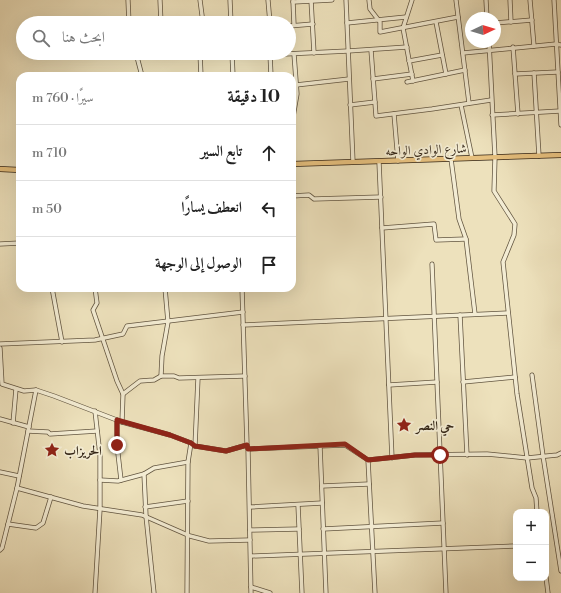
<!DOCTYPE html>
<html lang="ar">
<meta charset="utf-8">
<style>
body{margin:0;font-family:"Libre Bodoni",Amiri,serif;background:#f2f2f2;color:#222;direction:rtl}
.controls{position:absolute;right:12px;bottom:12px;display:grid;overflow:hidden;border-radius:8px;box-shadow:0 4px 16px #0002}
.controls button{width:36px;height:36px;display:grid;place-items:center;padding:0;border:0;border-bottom:1px solid #e0e0e0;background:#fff;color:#222;font:20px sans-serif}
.compass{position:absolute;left:465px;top:12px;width:36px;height:36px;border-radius:50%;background:#fff;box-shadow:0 4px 16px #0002;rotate:86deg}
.stop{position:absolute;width:12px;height:12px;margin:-9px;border:3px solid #8f2418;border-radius:50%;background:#fff}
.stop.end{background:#8f2418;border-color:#fff;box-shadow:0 1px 4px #0008}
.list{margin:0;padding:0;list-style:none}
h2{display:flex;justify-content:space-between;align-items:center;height:52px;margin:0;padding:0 16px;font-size:17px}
h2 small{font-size:13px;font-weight:400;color:#767676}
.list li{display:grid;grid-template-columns:26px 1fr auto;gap:12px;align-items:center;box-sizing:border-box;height:56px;padding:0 16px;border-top:1px solid #e0e0e0}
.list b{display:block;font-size:15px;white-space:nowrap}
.list em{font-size:13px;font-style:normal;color:#767676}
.icon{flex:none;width:22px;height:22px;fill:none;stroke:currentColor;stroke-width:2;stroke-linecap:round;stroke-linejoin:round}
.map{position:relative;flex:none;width:561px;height:593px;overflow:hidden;direction:ltr}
.search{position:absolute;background:#fff;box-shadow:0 4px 16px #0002;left:16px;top:16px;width:280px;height:44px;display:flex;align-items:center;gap:10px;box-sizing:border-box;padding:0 14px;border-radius:22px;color:#767676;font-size:15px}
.panel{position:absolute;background:#fff;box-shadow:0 4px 16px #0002;left:16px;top:72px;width:280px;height:220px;border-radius:12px;direction:rtl}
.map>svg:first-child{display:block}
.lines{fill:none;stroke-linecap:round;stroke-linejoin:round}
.minor-casing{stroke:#625540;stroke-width:5}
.major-casing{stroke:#342617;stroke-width:6}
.minor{stroke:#f3ecd3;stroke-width:3.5}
.major{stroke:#e6c07e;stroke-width:4.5}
.route{stroke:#8f2418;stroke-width:5}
.labels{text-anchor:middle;stroke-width:3.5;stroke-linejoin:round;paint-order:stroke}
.street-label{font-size:13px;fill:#342617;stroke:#f3ecd3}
.poi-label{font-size:13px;font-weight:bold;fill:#342617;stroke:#f3ecd3;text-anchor:start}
</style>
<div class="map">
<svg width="561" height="593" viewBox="0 0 561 593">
<rect width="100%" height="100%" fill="#ede1bc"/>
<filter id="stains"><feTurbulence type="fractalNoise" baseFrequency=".005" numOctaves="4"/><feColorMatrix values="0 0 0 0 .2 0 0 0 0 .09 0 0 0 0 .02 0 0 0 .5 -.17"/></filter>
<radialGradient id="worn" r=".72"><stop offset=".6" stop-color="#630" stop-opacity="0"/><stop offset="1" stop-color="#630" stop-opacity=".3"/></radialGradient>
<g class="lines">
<!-- minor casing -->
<g class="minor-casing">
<g id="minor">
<polyline points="128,0 129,23"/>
<polyline points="160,0 161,23"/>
<polyline points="200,0 203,23"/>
<polyline points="230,0 231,23"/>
<polyline points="268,0 270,23"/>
<polyline points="311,0 314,53"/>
<polyline points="346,0 353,162"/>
<polyline points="369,0 370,9 380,22 380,32 458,17"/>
<polyline points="412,0 403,28 413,81"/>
<polyline points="456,0 469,103"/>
<polyline points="486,0 487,18"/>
<polyline points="510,0 511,22"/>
<polyline points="530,0 534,46"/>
<polyline points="554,0 561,125"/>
<polyline points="293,1 294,25"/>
<polyline points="293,2 332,0"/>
<polyline points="436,22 446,74"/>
<polyline points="347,23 406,17"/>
<polyline points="495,23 532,20"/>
<polyline points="289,26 313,24"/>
<polyline points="489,42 495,157 494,191 515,224 514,235 503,262 517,394 532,488 536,498 537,512"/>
<polyline points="513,47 518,114"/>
<polyline points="371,50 376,116 432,109 491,100"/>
<polyline points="136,53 142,76"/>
<polyline points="200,53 201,76"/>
<polyline points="232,53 233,76"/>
<polyline points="463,53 556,44 561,45"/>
<polyline points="270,54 271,76"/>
<polyline points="241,56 348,51 407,47"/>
<polyline points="409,61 442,55"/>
<polyline points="534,73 539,156"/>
<polyline points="515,74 558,72"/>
<polyline points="373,79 412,74"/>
<polyline points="407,82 465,70"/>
<polyline points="296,85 349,79"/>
<polyline points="350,105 375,102"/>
<polyline points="461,105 472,158"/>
<polyline points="394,114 398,161"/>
<polyline points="492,115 560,111"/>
<polyline points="292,123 297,94 294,54"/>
<polyline points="451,159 459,219 466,239 475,314"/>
<polyline points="379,162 392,458"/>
<polyline points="292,196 309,195 314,199 381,197"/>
<polyline points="382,228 434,224 436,240 466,239"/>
<polyline points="0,244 20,243"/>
<polyline points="432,264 446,593"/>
<polyline points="52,288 62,342"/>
<polyline points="95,288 97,303 93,310 117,381 123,394 122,422"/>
<polyline points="165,288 168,322 162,356 161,376 174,376 179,378 245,376"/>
<polyline points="242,288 247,445 248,449 251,593"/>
<polyline points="460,315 467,455"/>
<polyline points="243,325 508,313"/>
<polyline points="0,344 95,340 123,334 127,326 243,312"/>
<polyline points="0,348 2,384 24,391 36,390 54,396 122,422 170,435 191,443 195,446 226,451 247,445"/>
<polyline points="532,375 543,456 561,571"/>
<polyline points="463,382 515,377"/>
<polyline points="389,385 437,382"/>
<polyline points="123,394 140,381 154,380 161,376"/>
<polyline points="95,411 100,455 100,509 95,593"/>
<polyline points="0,419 29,427"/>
<polyline points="117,420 117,445 121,480"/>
<polyline points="13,423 16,389"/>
<polyline points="28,431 48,432 50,434 97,431"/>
<polyline points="195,446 198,378"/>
<polyline points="320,446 326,593"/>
<polyline points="248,449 345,445 368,460 415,455 487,454 527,458 557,455 561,453"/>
<polyline points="368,460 375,593"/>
<polyline points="0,472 19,476"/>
<polyline points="100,480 118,481 144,474"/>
<polyline points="322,486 369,484"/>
<polyline points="17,488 83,506 142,515 190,536 209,541 250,540"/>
<polyline points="298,505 302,593"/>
<polyline points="145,507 188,501"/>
<polyline points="250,507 322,503"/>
<polyline points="8,524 36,528 43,523 51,497"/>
<polyline points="323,529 443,523"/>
<polyline points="250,530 299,529"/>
<polyline points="0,550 2,548 17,488 36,390"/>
<polyline points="251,556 516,546"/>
<polyline points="546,577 548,593"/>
<polyline points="251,587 270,593"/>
<polyline points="154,593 146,516 144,474 154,468 188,462"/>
<polyline points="187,593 188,462 191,443"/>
</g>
</g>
<!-- major casing -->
<g class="major-casing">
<g id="major">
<polyline points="292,164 561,155"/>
<polyline points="0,169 20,170"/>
</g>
</g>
<!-- minor -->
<use href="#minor" class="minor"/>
<!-- major -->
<use href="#major" class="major"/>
</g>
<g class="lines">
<!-- route -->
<polyline class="route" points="117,445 117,420 170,435 191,443 195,446 226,451 247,445 248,449 345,444 368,460 415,455 440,455"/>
</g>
<!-- icons -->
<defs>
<g id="sight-bare" transform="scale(1.2)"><path d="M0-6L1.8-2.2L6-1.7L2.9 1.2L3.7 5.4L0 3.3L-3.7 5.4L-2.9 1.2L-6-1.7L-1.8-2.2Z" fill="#8f2418" stroke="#f3ecd3" stroke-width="2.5" paint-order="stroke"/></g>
</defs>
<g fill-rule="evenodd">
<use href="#sight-bare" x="404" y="425"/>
<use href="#sight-bare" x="52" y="450"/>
</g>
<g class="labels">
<!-- street labels -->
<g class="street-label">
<text transform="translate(426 149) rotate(-2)" y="5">شارع الوادي الواحه</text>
</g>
<!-- poi labels -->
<g class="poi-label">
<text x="416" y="430">حي النصر</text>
<text x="64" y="455">الحريزاب</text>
</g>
</g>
<rect width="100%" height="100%" filter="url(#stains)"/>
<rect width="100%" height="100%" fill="url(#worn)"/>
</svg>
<div class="controls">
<button>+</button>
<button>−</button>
</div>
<svg class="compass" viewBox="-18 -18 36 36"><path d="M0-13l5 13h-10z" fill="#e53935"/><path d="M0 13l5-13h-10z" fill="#767676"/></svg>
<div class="stop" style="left:440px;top:455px"></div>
<div class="stop end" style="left:117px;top:445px"></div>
<div class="search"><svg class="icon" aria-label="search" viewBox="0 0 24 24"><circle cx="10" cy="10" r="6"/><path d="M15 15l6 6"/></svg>ابحث هنا</div>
<section class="panel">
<h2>10 دقيقة<small>سيرًا · 760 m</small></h2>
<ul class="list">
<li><svg class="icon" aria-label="ahead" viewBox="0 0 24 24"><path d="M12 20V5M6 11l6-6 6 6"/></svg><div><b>تابع السير</b></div><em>710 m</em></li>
<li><svg class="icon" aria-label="left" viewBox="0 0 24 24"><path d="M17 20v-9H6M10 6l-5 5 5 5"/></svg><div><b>انعطف يسارًا</b></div><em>50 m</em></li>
<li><svg class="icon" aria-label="arrive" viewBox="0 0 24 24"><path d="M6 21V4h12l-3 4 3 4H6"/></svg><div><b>الوصول إلى الوجهة</b></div></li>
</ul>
</section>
</div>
